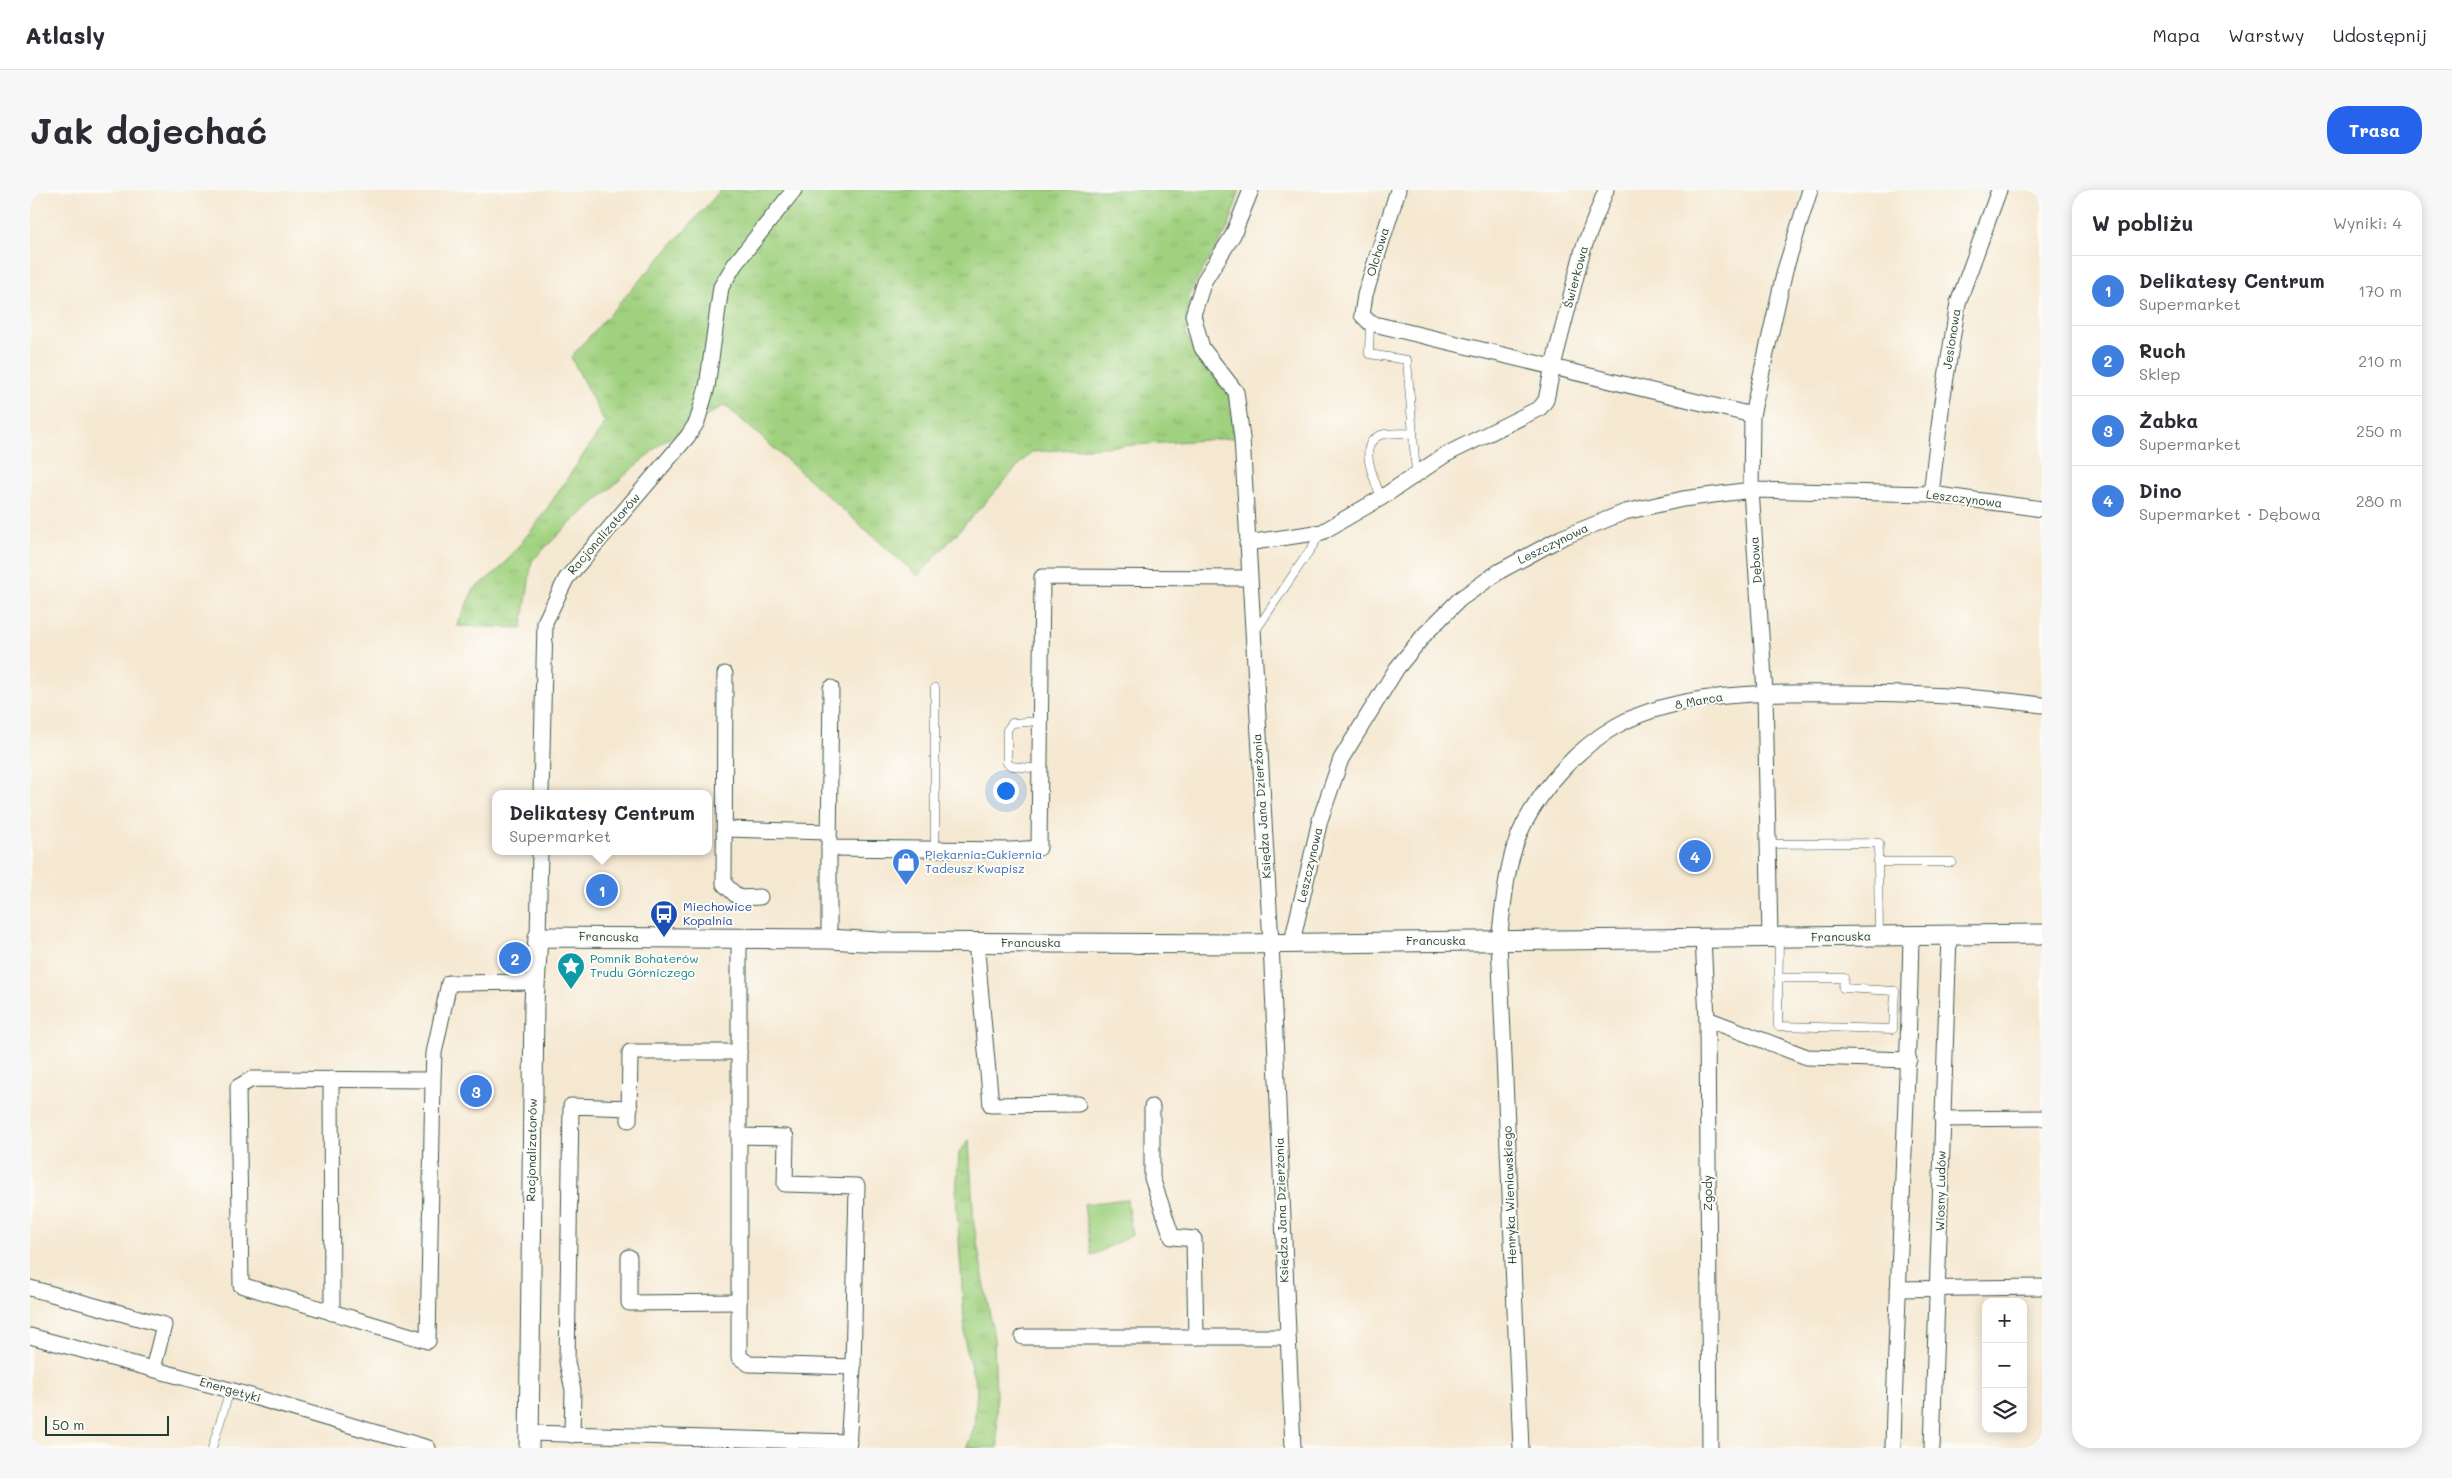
<!DOCTYPE html>
<html lang="pl">
<meta charset="utf-8">
<style>
body{margin:0;font-family:Mali,sans-serif;background:#f7f7f7;color:#2b2b33}
.controls{position:absolute;right:15px;bottom:15px;display:grid;overflow:hidden;border-radius:10px;box-shadow:0 2px 12px #0003}
.controls button{width:45px;height:45px;display:grid;place-items:center;padding:0;border:0;border-bottom:1px solid #e1e1e2;background:#fff;color:#2b2b33;font:25px sans-serif}
.scale{position:absolute;left:15px;bottom:12px;width:124px;box-sizing:border-box;padding-left:5px;border:2px solid #1f3d34;border-top:0;font-size:14px;line-height:18px;white-space:nowrap;color:#1f3d34;-webkit-text-stroke:4px #fdfcf7;paint-order:stroke}
.you{position:absolute;left:975px;top:600px;width:18px;height:18px;margin:-12px;border:4px solid #fff;border-radius:50%;background:#1a73e8;box-shadow:0 0 0 8px #1a73e833}
.badge{display:grid;place-items:center;width:32px;height:32px;border-radius:50%;background:#2563eb;color:#fff;font-size:16px;font-weight:700}
.pin{position:absolute;translate:-50% -50%;border:2px solid #fff;box-shadow:0 1px 5px #0006}
.popup{position:absolute;left:462px;top:600px;width:220px;height:65px;box-sizing:border-box;display:grid;place-content:center;border-radius:10px;background:#fff;filter:drop-shadow(0 1px 4px #0005);font-size:16px;white-space:nowrap;color:#7c7c81}
.popup b{font-size:19px;color:#2b2b33}
.popup::after{content:'';position:absolute;left:50%;top:100%;margin-left:-10px;border:10px solid transparent;border-top-color:#fff}
.list{margin:0;padding:0;list-style:none}
h2{display:flex;justify-content:space-between;align-items:center;height:65px;margin:0;padding:0 20px;font-size:21px}
h2 small{font-size:16px;font-weight:400;color:#7c7c81}
.list li{display:grid;grid-template-columns:32px 1fr auto;gap:15px;align-items:center;box-sizing:border-box;height:70px;padding:0 20px;border-top:1px solid #e1e1e2}
.list b{display:block;font-size:19px;white-space:nowrap}
.list p{margin:0;font-size:16px;white-space:nowrap;color:#7c7c81}
.list em{font-size:16px;font-style:normal;color:#7c7c81}
.icon{flex:none;width:28px;height:28px;fill:none;stroke:currentColor;stroke-width:2;stroke-linecap:round;stroke-linejoin:round}
.map{position:relative;flex:none;width:2012px;height:1258px;overflow:hidden;border-radius:20px}
header{display:flex;align-items:center;gap:30px;box-sizing:border-box;height:70px;padding:0 25px;background:#fff;border-bottom:1px solid #e1e1e2}
header strong{font-size:24px}
nav{display:flex;gap:28px;margin-inline-start:auto;font-size:18px}
.intro{display:flex;align-items:center;justify-content:space-between;box-sizing:border-box;height:120px;padding:0 30px}
h1{margin:0;font-size:35px}
.button{padding:12px 22px;border-radius:20px;background:#2563eb;color:#fff;font-size:18px;font-weight:700}
main{display:flex;gap:30px;padding:0 30px}
aside{flex:1;background:#fff;border-radius:20px;box-shadow:0 2px 12px #0003}
.map>svg:first-child{display:block}
.grass{fill:url(#grass-tufts);stroke:#60875a}
.park{fill:#a0d17f;stroke:#60875a}
.lines{fill:none;stroke-linecap:round;stroke-linejoin:round}
.service-casing{stroke:#3f574c;stroke-width:9}
.minor-casing{stroke:#3f574c;stroke-width:17}
.tertiary-casing{stroke:#3f574c;stroke-width:21}
.service{stroke:#fff;stroke-width:8}
.minor{stroke:#fff;stroke-width:15}
.tertiary{stroke:#fff;stroke-width:19}
.labels{text-anchor:middle;stroke-width:4;stroke-linejoin:round;paint-order:stroke}
.street-label{font-size:12px;fill:#1f3d34;stroke:#fdfcf7}
.shop-label{font-size:12px;fill:#366cbe;stroke:#fdfcf7;text-anchor:start}
.transit-label{font-size:12px;fill:#164399;stroke:#fdfcf7;text-anchor:start}
.culture-label{font-size:12px;fill:#0d838f;stroke:#fdfcf7;text-anchor:start}
</style>
<header>
<strong>Atlasly</strong>
<nav><a>Mapa</a><a>Warstwy</a><a>Udostępnij</a></nav>
</header>
<div class="intro"><h1>Jak dojechać</h1><a class="button">Trasa</a></div>
<main>
<div class="map">
<svg width="2012" height="1258" viewBox="0 0 2012 1258">
<defs>
<pattern id="grass-tufts" width="24" height="20" patternUnits="userSpaceOnUse" patternTransform="scale(1.25)"><rect width="24" height="20" fill="#a0d17f"/><path d="M3 7l-1-3M5 7V3M7 7l1-3M15 17l-1-3M17 17v-4M19 17l1-3" fill="none" stroke="#89b46e"/></pattern>
</defs>
<rect width="100%" height="100%" fill="#fdfcf7"/>
<filter id="ink" filterUnits="userSpaceOnUse"><feTurbulence type="fractalNoise" baseFrequency=".02" numOctaves="2"/><feDisplacementMap in="SourceGraphic" scale="10" xChannelSelector="R" yChannelSelector="G"/><feConvolveMatrix kernelMatrix="1 2 1 2 8 2 1 2 1" color-interpolation-filters="sRGB"/></filter>
<filter id="wash" filterUnits="userSpaceOnUse"><feTurbulence type="fractalNoise" baseFrequency=".0096" numOctaves="4" result="noise"/><feDisplacementMap in="SourceGraphic" scale="20" xChannelSelector="R" yChannelSelector="G"/><feGaussianBlur stdDeviation="1.12" result="paint"/><feColorMatrix in="noise" values="0 0 0 0 0 0 0 0 0 0 0 0 0 0 0 0 0 1.4 0 .05"/><feComposite in="paint" operator="in"/></filter>
<g filter="url(#wash)">
<rect width="100%" height="100%" fill="#f5e8d1"/>
<!-- grass -->
<g class="grass">
<polygon points="691,0 1210,0 1198,38 1160,102 1156,145 1172,173 1199,204 1204,248 1001,262 888,386 695,215 634,251 536,337 502,371 492,438 427,436 443,400 471,378 507,333 575,233 541,167"/>
<polygon points="939,950 944,1035 964,1148 968,1258 936,1258 944,1239 947,1199 936,1159 926,1004 929,963"/>
</g>
<!-- park -->
<polygon class="park" points="1097,1009 1102,1045 1061,1066 1054,1014"/>
</g>
<g filter="url(#ink)">
<g class="lines">
<!-- service casing -->
<g class="service-casing">
<g id="service">
<polyline points="1340,133 1339,164 1377,170 1386,283"/>
<path d="M1351 308C1346 291 1325 254 1351 245 1360 242 1373 244 1383 243"/>
<polyline points="1226,440 1292,342"/>
<polyline points="905,498 905,659"/>
<polyline points="1010,579 981,576 977,573 977,540 982,533 1011,531"/>
<polyline points="1738,654 1849,653 1848,672 1922,672"/>
<polyline points="1848,672 1849,745"/>
<polyline points="1748,788 1814,788 1813,798 1865,801 1863,839 1748,836 1749,748"/>
<polyline points="182,1258 200,1200"/>
</g>
</g>
<!-- minor casing -->
<g class="minor-casing">
<g id="minor">
<polyline points="1221,0 1203,45 1174,91 1163,125 1172,158 1206,202 1212,248 1241,753 1263,1258"/>
<polyline points="1368,0 1335,105 1332,125 1340,133 1722,225"/>
<polyline points="1901,304 1912,212 1928,113 1969,0"/>
<polyline points="1217,353 1292,342 1351,308 1415,265 1510,218 1516,210 1523,176 1553,59 1576,0"/>
<polyline points="695,484 694,694 709,708 730,707"/>
<polyline points="801,498 799,658 982,660 1009,658 1012,387 1218,388"/>
<polyline points="511,604 515,432 536,389 658,246 667,232 677,197 691,97 705,74 764,0"/>
<polyline points="695,639 799,642"/>
<polyline points="799,658 799,749"/>
<polyline points="508,747 510,661"/>
<polyline points="709,748 709,1167 719,1174 823,1177"/>
<polyline points="1673,748 1677,829 1680,1258"/>
<polyline points="1740,748 1735,502 1721,300 1722,225 1755,80 1780,0"/>
<polyline points="946,752 961,915 1048,914"/>
<polyline points="1262,752 1290,630 1311,569 1367,478 1395,444 1430,409 1470,381 1531,348 1595,322 1653,309 1721,300 1901,304 2012,319"/>
<polyline points="1677,829 1777,867 1879,870"/>
<polyline points="301,889 302,1123"/>
<polyline points="403,890 222,889 208,897 211,1095 398,1151 403,890 404,863 419,793 505,792"/>
<polyline points="1122,917 1122,988 1142,1047 1164,1049 1166,1147"/>
<polyline points="1912,929 2012,928"/>
<polyline points="599,930 600,862 709,862"/>
<polyline points="709,946 756,947 755,994 827,996 823,1177 818,1258"/>
<polyline points="599,1067 599,1113 709,1112"/>
<polyline points="0,1098 134,1135 123,1179"/>
<polyline points="1868,1099 2012,1097"/>
<polyline points="0,1146 200,1200 398,1258"/>
<polyline points="993,1147 1257,1147"/>
<polyline points="499,1243 819,1252"/>
<polyline points="542,1245 543,1200 537,1172 541,916 600,918"/>
<path d="M1491 1258 1469 751C1474 712 1476 669 1494 634 1515 594 1548 558 1586 536 1648 501 1743 502 1812 503 1879 503 1946 506 2012 515"/>
<path d="M1863 1258C1867 1087 1878 916 1881 745"/>
<polyline points="1902,1258 1919,744"/>
</g>
</g>
<!-- tertiary casing -->
<g class="tertiary-casing">
<polyline id="tertiary" points="499,1258 504,813 508,747 799,749 849,752 1211,754 2012,744"/>
</g>
<!-- service -->
<use href="#service" class="service"/>
<!-- minor -->
<use href="#minor" class="minor"/>
<!-- tertiary -->
<use href="#tertiary" class="tertiary"/>
</g>
</g>
<!-- icons -->
<defs>
<g id="shop-pin" transform="scale(1.4375)"><path d="M0 17L-7.5 6A9.5 9.5 0 1 1 7.5 6Z" fill="#3f7fe0" stroke="#fdfcf7"/><path d="M-5-2.5h2.3a2.7 3.5 0 0 1 5.4 0H5L5.5 6h-11ZM-1.5-2.5h3a1.5 2.3 0 0 0-3 0Z" fill="#fff"/></g>
<g id="bus-pin" transform="scale(1.4375)"><path d="M0 17L-7.5 6A9.5 9.5 0 1 1 7.5 6Z" fill="#1a4fb4" stroke="#fdfcf7"/><path d="M-5-6H5V4H4V6H2V4H-2V6H-4V4H-5ZM-3.5-4V0h7V-4ZM-3.5 1.2v1.5H-2V1.2ZM2 1.2v1.5H3.5V1.2Z" fill="#fff"/></g>
<g id="sight-pin" transform="scale(1.4375)"><path d="M0 17L-7.5 6A9.5 9.5 0 1 1 7.5 6Z" fill="#0f9aa8" stroke="#fdfcf7"/><path d="M0-6L1.8-2.2L6-1.7L2.9 1.2L3.7 5.4L0 3.3L-3.7 5.4L-2.9 1.2L-6-1.7L-1.8-2.2Z" fill="#fff"/></g>
</defs>
<g fill-rule="evenodd">
<use href="#shop-pin" x="876" y="672"/>
<use href="#bus-pin" x="634" y="724"/>
<use href="#sight-pin" x="541" y="776"/>
</g>
<g class="labels">
<!-- street labels -->
<g class="street-label">
<text transform="translate(1348 62) rotate(-73)" y="4">Olchowa</text>
<text transform="translate(1546 87) rotate(-75)" y="4">Świerkowa</text>
<text transform="translate(1922 149) rotate(-81)" y="4">Jesionowa</text>
<text transform="translate(1934 309) rotate(7)" y="4">Leszczynowa</text>
<text transform="translate(574 344) rotate(-49)" y="4">Racjonalizatorów</text>
<text transform="translate(1523 354) rotate(-26)" y="4">Leszczynowa</text>
<text transform="translate(1726 370) rotate(-94)" y="4">Dębowa</text>
<text transform="translate(1669 511) rotate(-10)" y="4">8 Marca</text>
<text transform="translate(1232 616) rotate(-94)" y="4">Księdza Jana Dzierżonia</text>
<text transform="translate(1280 675) rotate(-77)" y="4">Leszczynowa</text>
<text transform="translate(579 747) rotate(1)" y="4">Francuska</text>
<text transform="translate(1811 747) rotate(-1)" y="4">Francuska</text>
<text x="1406" y="755">Francuska</text>
<text x="1001" y="757">Francuska</text>
<text transform="translate(502 960) rotate(-89)" y="4">Racjonalizatorów</text>
<text transform="translate(1911 1001) rotate(-89)" y="4">Wiosny Ludów</text>
<text transform="translate(1678 1003) rotate(-91)" y="4">Zgody</text>
<text transform="translate(1480 1005) rotate(-92)" y="4">Henryka Wieniawskiego</text>
<text transform="translate(1252 1020) rotate(-92)" y="4">Księdza Jana Dzierżonia</text>
<text transform="translate(200 1200) rotate(16)" y="4">Energetyki</text>
</g>
<!-- shop labels -->
<g class="shop-label">
<text x="895" y="669">Piekarnia-Cukiernia<tspan x="895" dy="14">Tadeusz Kwapisz</tspan></text>
</g>
<!-- transit labels -->
<g class="transit-label">
<text x="653" y="721">Miechowice<tspan x="653" dy="14">Kopalnia</tspan></text>
</g>
<!-- culture labels -->
<g class="culture-label">
<text x="560" y="773">Pomnik Bohaterów<tspan x="560" dy="14">Trudu Górniczego</tspan></text>
</g>
</g>
</svg>
<div class="controls">
<button>+</button>
<button>−</button>
<button><svg class="icon" aria-label="layers" viewBox="0 0 24 24"><path d="M12 4l9 5-9 5-9-5zM3 14l9 5 9-5"/></svg></button>
</div>
<div class="scale">50 m</div>
<div class="you"></div>
<div class="pin badge" style="left:572px;top:700px;background:#3f7fe0">1</div>
<div class="popup"><b>Delikatesy Centrum</b>Supermarket</div>
<div class="pin badge" style="left:485px;top:768px;background:#3f7fe0">2</div>
<div class="pin badge" style="left:446px;top:901px;background:#3f7fe0">3</div>
<div class="pin badge" style="left:1665px;top:666px;background:#3f7fe0">4</div>
</div>
<aside>
<h2>W pobliżu<small>Wyniki: 4</small></h2>
<ul class="list">
<li><span class="badge" style="background:#3f7fe0">1</span><div><b>Delikatesy Centrum</b><p>Supermarket</p></div><em>170 m</em></li>
<li><span class="badge" style="background:#3f7fe0">2</span><div><b>Ruch</b><p>Sklep</p></div><em>210 m</em></li>
<li><span class="badge" style="background:#3f7fe0">3</span><div><b>Żabka</b><p>Supermarket</p></div><em>250 m</em></li>
<li><span class="badge" style="background:#3f7fe0">4</span><div><b>Dino</b><p>Supermarket · Dębowa</p></div><em>280 m</em></li>
</ul>
</aside>
</main>
